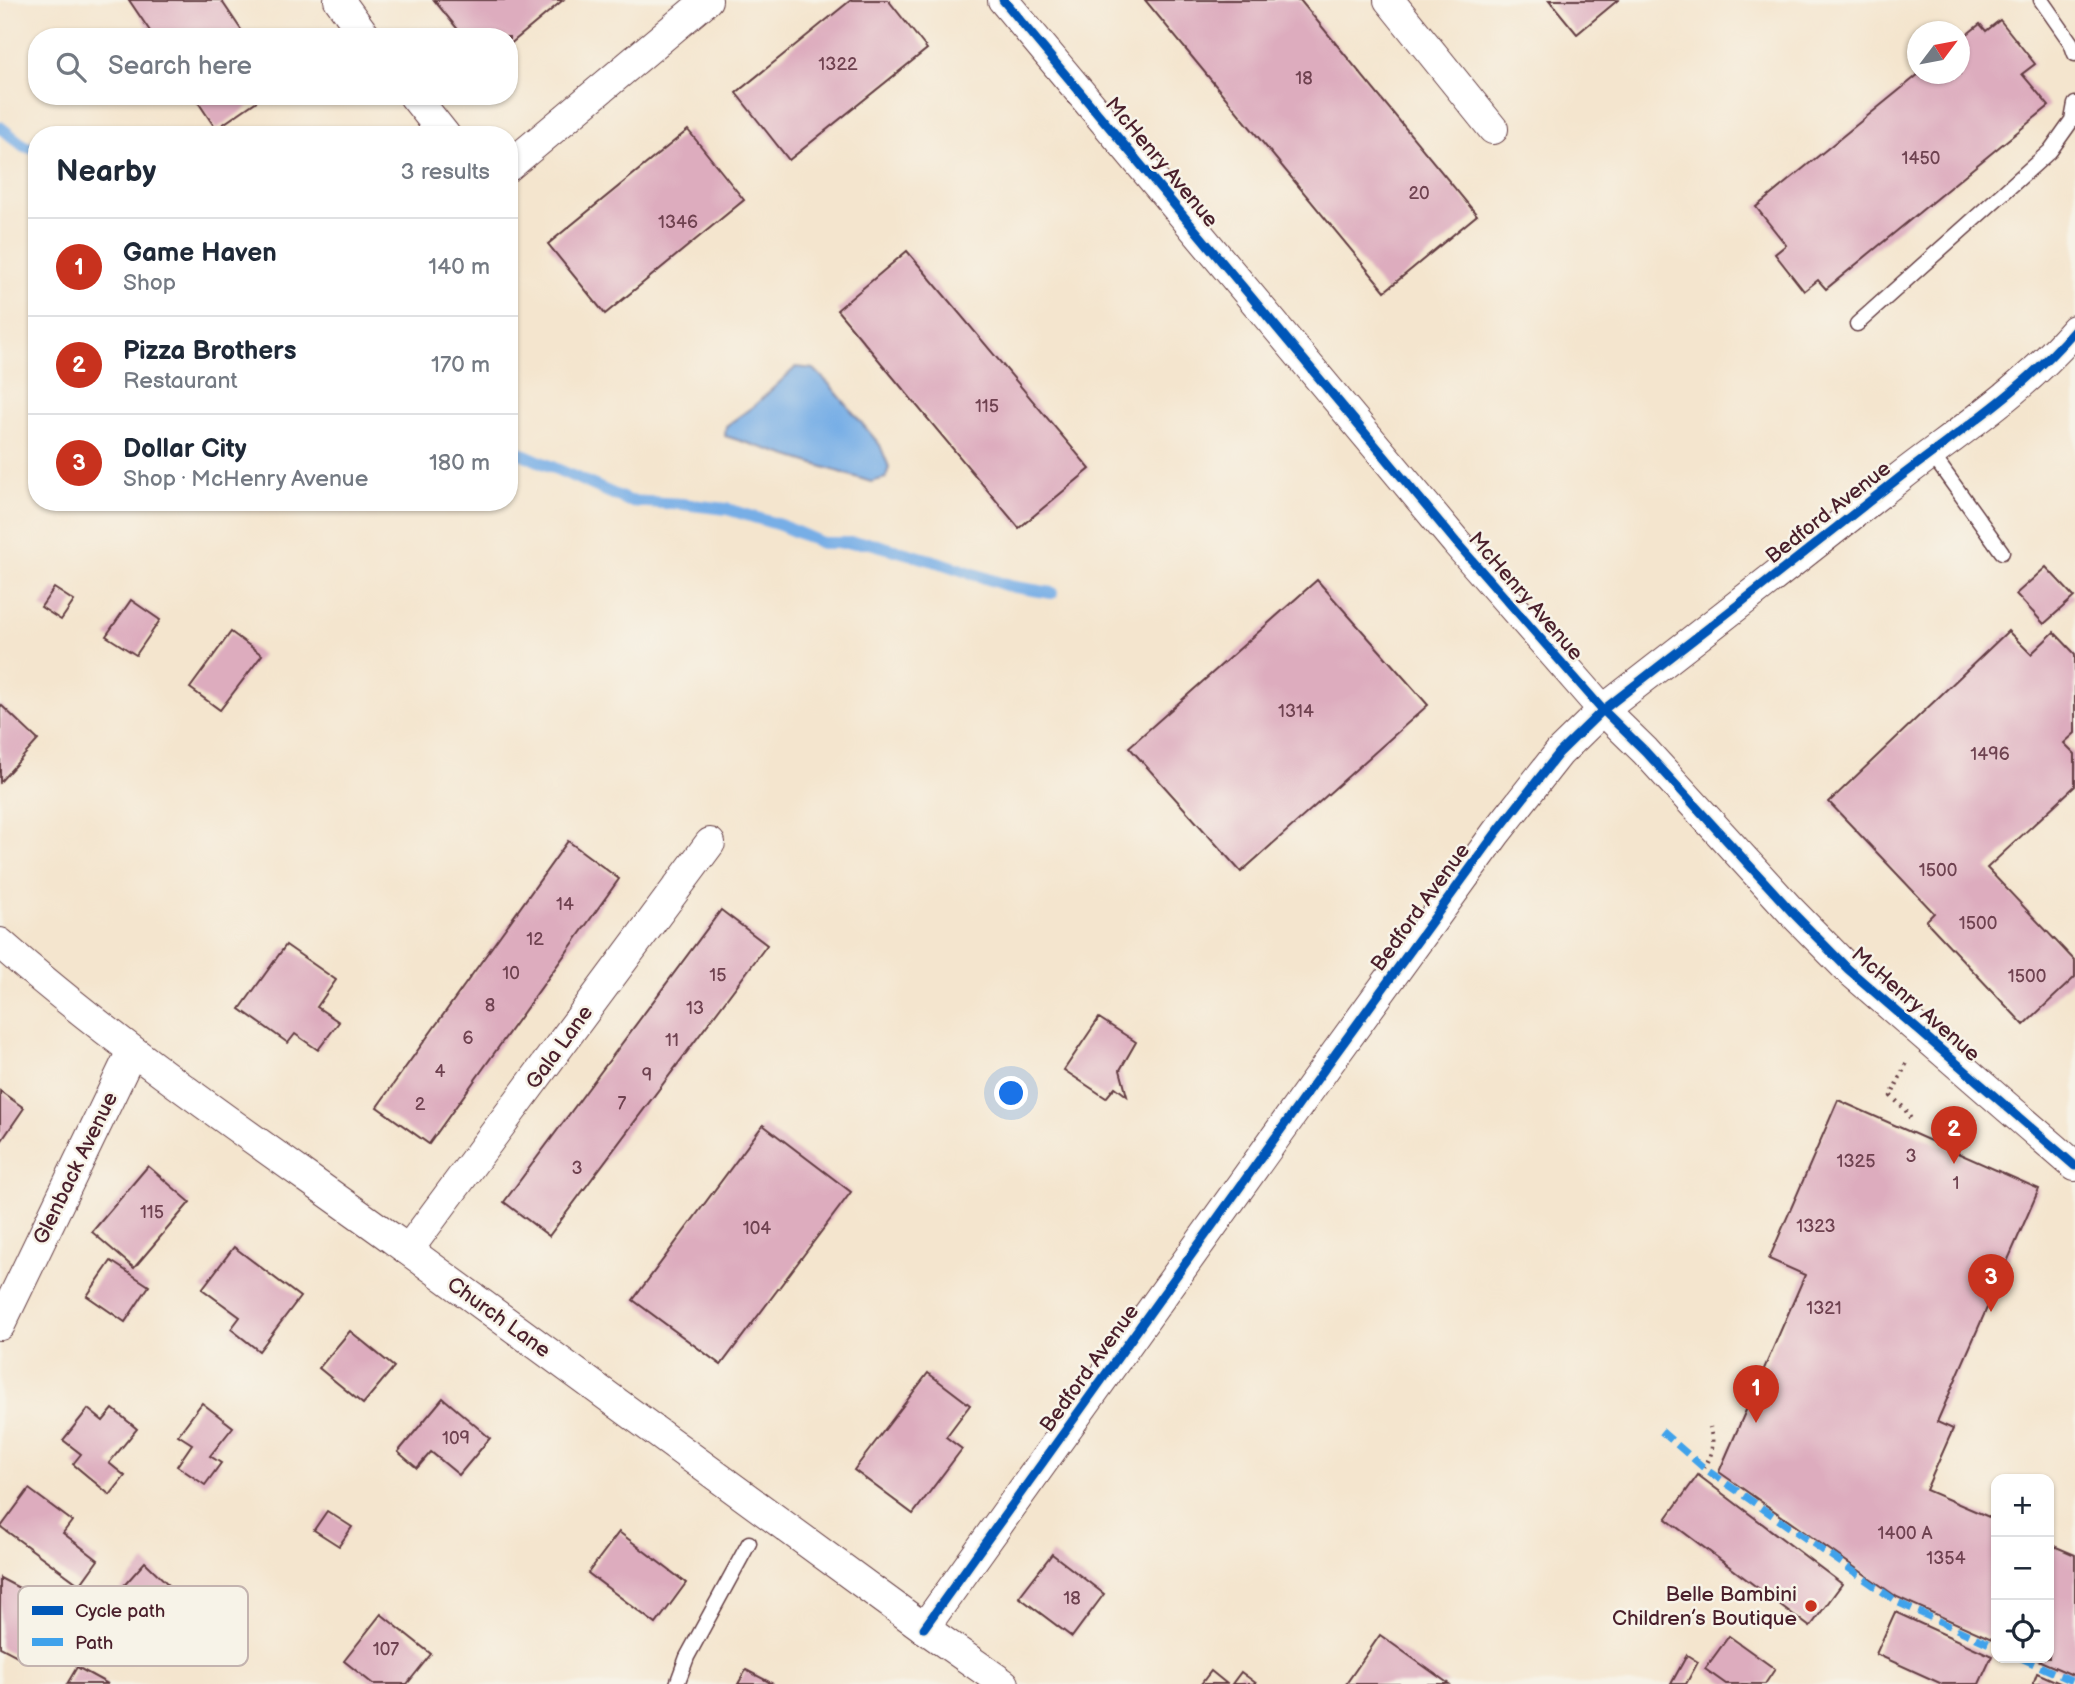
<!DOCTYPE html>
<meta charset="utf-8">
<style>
body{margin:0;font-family:"Balsamiq Sans",sans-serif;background:#f2f2f3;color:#1f2937}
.controls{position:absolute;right:21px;bottom:21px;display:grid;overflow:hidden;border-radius:14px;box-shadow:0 2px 5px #0004}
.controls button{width:63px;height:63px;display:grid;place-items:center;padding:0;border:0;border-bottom:2px solid #e0e1e3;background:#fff;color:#1f2937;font:35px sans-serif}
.compass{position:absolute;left:1907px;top:21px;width:63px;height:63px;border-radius:50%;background:#fff;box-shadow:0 2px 5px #0004;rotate:58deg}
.you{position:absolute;left:1012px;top:1094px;width:24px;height:24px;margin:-18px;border:5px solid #fff;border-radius:50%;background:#1a73e8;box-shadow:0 0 0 10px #1a73e833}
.badge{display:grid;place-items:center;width:46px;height:46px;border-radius:50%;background:#c8321e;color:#fff;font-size:23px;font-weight:700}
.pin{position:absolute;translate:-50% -58px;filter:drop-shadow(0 2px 4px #0008)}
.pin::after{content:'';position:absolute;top:37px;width:24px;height:21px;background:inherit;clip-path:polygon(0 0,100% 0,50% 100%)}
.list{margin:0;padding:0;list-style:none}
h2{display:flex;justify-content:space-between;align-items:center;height:91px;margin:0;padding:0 28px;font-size:30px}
h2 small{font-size:23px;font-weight:400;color:#747a83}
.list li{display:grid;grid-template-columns:46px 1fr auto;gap:21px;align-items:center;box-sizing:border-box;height:98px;padding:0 28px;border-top:2px solid #e0e1e3}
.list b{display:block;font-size:26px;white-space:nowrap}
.list p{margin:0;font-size:23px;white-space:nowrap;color:#747a83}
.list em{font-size:23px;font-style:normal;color:#747a83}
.icon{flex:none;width:38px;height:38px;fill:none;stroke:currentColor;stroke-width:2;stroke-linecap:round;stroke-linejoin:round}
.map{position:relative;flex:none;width:2075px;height:1684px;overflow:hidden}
.search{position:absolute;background:#fff;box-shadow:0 2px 5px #0004;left:28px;top:28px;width:490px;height:77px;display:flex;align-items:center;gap:18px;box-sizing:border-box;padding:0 24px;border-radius:28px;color:#747a83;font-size:26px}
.panel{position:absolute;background:#fff;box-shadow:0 2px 5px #0004;left:28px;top:126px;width:490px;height:385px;border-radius:28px}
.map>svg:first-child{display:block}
.water{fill:#77aee6;stroke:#606688;stroke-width:2}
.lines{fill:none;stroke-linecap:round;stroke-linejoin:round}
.stream{stroke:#77aee6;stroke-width:12}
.building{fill:#ddacbe}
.lane-casing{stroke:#643d43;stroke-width:17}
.street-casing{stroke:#643d43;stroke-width:32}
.path{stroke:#643d43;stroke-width:4.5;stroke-dasharray:2 5;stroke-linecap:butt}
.lane{stroke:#fff;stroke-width:14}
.street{stroke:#fff;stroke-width:30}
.quiet{stroke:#40a2eb;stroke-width:7;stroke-dasharray:14 7;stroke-linecap:butt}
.cycleway-casing{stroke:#f7f3e8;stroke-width:13}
.cycleway{stroke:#0057b8;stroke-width:9}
.poi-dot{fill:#c8321e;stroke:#f7f3e8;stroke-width:2.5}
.labels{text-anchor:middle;stroke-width:5;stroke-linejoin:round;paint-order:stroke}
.number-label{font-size:18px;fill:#6f4250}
.street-label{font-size:21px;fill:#4a1f2b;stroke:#f7f3e8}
.poi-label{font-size:21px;fill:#4a1f2b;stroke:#f7f3e8;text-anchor:end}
.key{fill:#f7f3e8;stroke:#c3b3af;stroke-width:2}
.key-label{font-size:19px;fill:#4a1f2b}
</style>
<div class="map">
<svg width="2075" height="1684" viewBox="0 0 2075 1684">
<rect width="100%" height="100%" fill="#f7f3e8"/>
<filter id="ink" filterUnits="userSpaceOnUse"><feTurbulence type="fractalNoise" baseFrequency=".0143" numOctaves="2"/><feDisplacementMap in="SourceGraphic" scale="14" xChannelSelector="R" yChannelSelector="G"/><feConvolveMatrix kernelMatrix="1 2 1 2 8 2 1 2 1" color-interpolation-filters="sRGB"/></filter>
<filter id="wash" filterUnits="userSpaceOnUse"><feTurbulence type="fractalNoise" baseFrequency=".00686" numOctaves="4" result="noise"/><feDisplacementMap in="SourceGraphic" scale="28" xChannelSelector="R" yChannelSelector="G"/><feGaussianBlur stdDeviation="1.57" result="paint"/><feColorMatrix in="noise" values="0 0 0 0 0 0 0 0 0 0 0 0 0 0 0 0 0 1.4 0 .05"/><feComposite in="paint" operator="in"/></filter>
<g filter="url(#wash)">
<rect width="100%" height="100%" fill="#f4e5ce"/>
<!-- water -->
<polygon class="water" points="796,367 814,369 830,385 880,445 889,467 886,478 871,482 725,436 726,426 755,405"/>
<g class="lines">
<!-- stream -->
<g class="stream">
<polyline points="0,127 24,146 37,150"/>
<polyline points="509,448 629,501 682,504 727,509 780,525 822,543 870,543 941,563 1009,586 1052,593"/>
</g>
</g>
<g id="blocks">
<!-- building -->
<g class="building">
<polygon points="129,0 221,0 246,37 154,37"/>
<polygon points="434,0 563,0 509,45 509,37 464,37"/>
<polygon points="851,0 888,0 927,49 789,160 736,93"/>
<polygon points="1145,0 1300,0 1477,215 1385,291"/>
<polygon points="1549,0 1618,0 1577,34"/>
<polygon points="2000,20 2035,64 2022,74 2049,106 1826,289 1818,280 1804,291 1775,254 1786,245 1756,207 1919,74 1960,74 1960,40 1980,24 1986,31"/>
<polygon points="194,96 264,96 216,129"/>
<polygon points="688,130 744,200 605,314 548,244"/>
<polygon points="907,251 1090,469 1019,528 837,310"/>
<polygon points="2046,567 2074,597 2044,624 2016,594"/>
<polygon points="1317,580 1428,705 1241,872 1129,747"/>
<polygon points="54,588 74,601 61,620 41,607"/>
<polygon points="131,600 160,620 136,655 106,636"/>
<polygon points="2008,631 2031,654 2054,632 2075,654 2075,733 2064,743 2075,754 2075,786 1987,868 2075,961 2075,977 2024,1025 1926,921 1934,913 1829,802"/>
<polygon points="231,632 262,655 220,710 190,688"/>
<polygon points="0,704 38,740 0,782"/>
<polygon points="568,841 619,879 429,1144 377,1107"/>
<polygon points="721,910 767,945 549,1236 504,1202"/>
<polygon points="286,945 336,980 317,1007 339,1022 318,1050 295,1034 288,1043 240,1009"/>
<polygon points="1099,1018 1136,1042 1120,1070 1127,1096 1115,1087 1106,1098 1064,1070"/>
<polygon points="0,1091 24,1108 0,1143"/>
<polygon points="1838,1100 2039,1189 1937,1422 1953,1429 1926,1490 1996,1520 1996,1641 1897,1597 1719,1472 1805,1275 1769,1259"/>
<polygon points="763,1125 851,1192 721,1365 633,1300"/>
<polygon points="148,1166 190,1202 134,1268 92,1232"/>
<polygon points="234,1247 300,1297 259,1351 231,1329 240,1317 202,1289"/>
<polygon points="111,1261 149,1286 125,1322 87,1296"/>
<polygon points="350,1331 394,1367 363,1404 319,1368"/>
<polygon points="928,1373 970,1405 946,1437 962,1449 913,1514 854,1470"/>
<polygon points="443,1398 490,1438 459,1475 431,1452 417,1468 398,1452"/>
<polygon points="202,1403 233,1427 210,1456 221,1463 205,1485 177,1466 192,1444 178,1435"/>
<polygon points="88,1409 103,1421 113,1409 137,1429 109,1463 125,1476 110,1495 73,1464 81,1454 63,1440"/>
<polygon points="1698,1475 1842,1584 1810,1627 1666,1519"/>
<polygon points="29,1489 72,1521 63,1533 98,1560 80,1585 1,1527"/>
<polygon points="327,1511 352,1527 339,1546 314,1530"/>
<polygon points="619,1532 686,1583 656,1624 588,1573"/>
<polygon points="2049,1544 2075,1555 2075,1676 2033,1658 2049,1658"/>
<polygon points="1052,1554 1104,1594 1072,1637 1019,1597"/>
<polygon points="145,1562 172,1588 148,1615 120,1590"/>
<polygon points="0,1578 48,1603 19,1657 0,1647"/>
<polygon points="1895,1612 1992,1656 1979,1684 1942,1684 1876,1654"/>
<polygon points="381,1614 431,1654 407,1684 373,1684 344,1661"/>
<polygon points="1380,1635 1449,1684 1346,1684"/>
<polygon points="1729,1636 1775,1669 1765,1684 1726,1684 1705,1669"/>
<polygon points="1687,1655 1698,1662 1686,1684 1671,1684"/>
<polygon points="77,1667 108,1684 67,1684"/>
<polygon points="746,1670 773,1684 738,1684"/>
<polygon points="1211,1671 1227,1684 1201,1684"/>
<polygon points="1241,1672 1257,1684 1232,1684"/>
<polygon points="2037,1673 2062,1684 2033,1684"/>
</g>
</g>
</g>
<g filter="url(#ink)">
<use href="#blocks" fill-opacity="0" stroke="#643d43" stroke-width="2"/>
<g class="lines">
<!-- lane casing -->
<g class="lane-casing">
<g id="lane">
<polyline points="2041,0 2071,43 2075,54"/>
<polyline points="1857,324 2050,151 2072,120 2075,104"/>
<polyline points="1931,453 2002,552"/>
<polyline points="677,1684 687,1657 749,1543"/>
</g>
</g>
<!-- street casing -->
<g class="street-casing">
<g id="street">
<polyline points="339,0 366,37"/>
<polyline points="1003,0 1456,542 1603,710 1645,751 1791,911 1848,969 2075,1166"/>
<polyline points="1389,0 1493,129"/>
<polyline points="414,96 445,135"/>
<polyline points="509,166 707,0"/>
<path d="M0 943C124 1052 263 1145 397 1242 573 1369 748 1499 924 1628L1004 1684"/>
<polyline points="408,1250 710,843"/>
<polyline points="0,1325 132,1051"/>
<path d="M924 1628 1328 1064 1496 833 1559 753 1603 710 1644 678C1731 611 1818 542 1904 474 1964 428 2025 388 2075 330"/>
</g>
</g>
<!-- path -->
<g class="path">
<polyline points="1906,1064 1891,1096 1905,1109 1912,1121"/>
<path d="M1704 1468C1713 1454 1714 1443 1710 1427"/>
</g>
<!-- lane -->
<use href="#lane" class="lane"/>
<!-- street -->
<use href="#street" class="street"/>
<!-- quiet -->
<g class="quiet">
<polyline points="1661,1431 1704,1468 1899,1603 1996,1647"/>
<polyline points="2021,1658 2075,1682"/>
</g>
<!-- cycleway casing -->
<g class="cycleway-casing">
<g id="cycleway">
<polyline points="1003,0 1456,542 1603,710 1645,751 1791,911 1848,969 2075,1166"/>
<path d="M924 1628 1328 1064 1496 833 1559 753 1603 710 1644 678C1731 611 1818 542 1904 474 1964 428 2025 388 2075 330"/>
</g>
</g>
<!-- cycleway -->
<use href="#cycleway" class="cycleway"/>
</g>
</g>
<!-- markers -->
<circle class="poi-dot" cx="1811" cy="1606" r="7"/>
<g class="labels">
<!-- number labels -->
<g class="number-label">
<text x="838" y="70">1322</text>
<text x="1304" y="84">18</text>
<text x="1921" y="164">1450</text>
<text x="1419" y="199">20</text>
<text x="678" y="228">1346</text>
<text x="987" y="412">115</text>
<text x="1296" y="717">1314</text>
<text x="1990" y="760">1496</text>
<text x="1938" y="876">1500</text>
<text x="565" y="910">14</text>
<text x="1978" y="929">1500</text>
<text x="535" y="945">12</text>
<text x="511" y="979">10</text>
<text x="718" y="981">15</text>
<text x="2027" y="982">1500</text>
<text x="490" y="1011">8</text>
<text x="695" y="1014">13</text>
<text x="468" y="1044">6</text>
<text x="672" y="1046">11</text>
<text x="440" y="1077">4</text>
<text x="647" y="1081">9</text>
<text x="622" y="1109">7</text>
<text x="420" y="1110">2</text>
<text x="1911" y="1162">3</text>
<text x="1856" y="1167">1325</text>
<text x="577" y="1174">3</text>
<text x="1956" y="1189">1</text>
<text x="152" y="1218">115</text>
<text x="1816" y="1232">1323</text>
<text x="757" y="1234">104</text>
<text x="1824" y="1314">1321</text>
<text x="456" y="1444">109</text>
<text x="1905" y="1539">1400 A</text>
<text x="1946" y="1564">1354</text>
<text x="1072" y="1604">18</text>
<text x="386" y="1655">107</text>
</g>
<!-- street labels -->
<g class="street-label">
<text transform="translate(1162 162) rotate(50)" y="7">McHenry Avenue</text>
<text transform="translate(1828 512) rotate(-38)" y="7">Bedford Avenue</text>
<text transform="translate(1526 596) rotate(49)" y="7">McHenry Avenue</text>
<text transform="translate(1420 907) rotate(-54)" y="7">Bedford Avenue</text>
<text transform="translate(1916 1004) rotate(41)" y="7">McHenry Avenue</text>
<text transform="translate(559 1047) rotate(-54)" y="7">Gala Lane</text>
<text transform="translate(75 1168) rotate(-64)" y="7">Glenback Avenue</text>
<text transform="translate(499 1317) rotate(36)" y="7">Church Lane</text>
<text transform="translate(1089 1368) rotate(-54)" y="7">Bedford Avenue</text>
</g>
<!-- poi labels -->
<g class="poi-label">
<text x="1797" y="1601">Belle Bambini<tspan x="1797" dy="24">Children’s Boutique</tspan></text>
</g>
</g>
<!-- legend -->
<rect x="18" y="1586" width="230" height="80" rx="10" class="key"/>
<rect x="32" y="1606" width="31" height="9" fill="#0057b8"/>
<rect x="32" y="1638" width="31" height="8" fill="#40a2eb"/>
<g class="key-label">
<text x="75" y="1617">Cycle path</text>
<text x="75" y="1649">Path</text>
</g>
</svg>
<div class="controls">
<button>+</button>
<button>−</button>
<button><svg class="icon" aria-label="locate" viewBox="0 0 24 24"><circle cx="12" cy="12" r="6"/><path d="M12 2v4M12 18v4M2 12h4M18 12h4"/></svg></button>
</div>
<svg class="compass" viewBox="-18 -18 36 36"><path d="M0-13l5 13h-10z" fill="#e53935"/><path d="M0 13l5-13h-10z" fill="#747a83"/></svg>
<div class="you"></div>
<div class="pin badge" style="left:1756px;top:1423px">1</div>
<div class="pin badge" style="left:1954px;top:1164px">2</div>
<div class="pin badge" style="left:1991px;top:1312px">3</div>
<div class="search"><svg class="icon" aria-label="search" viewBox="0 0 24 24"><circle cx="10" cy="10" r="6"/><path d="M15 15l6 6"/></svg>Search here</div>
<section class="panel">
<h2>Nearby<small>3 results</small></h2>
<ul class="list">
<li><span class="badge">1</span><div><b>Game Haven</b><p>Shop</p></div><em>140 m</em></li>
<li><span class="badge">2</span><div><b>Pizza Brothers</b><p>Restaurant</p></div><em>170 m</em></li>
<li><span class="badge">3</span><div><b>Dollar City</b><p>Shop · McHenry Avenue</p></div><em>180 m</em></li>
</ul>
</section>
</div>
